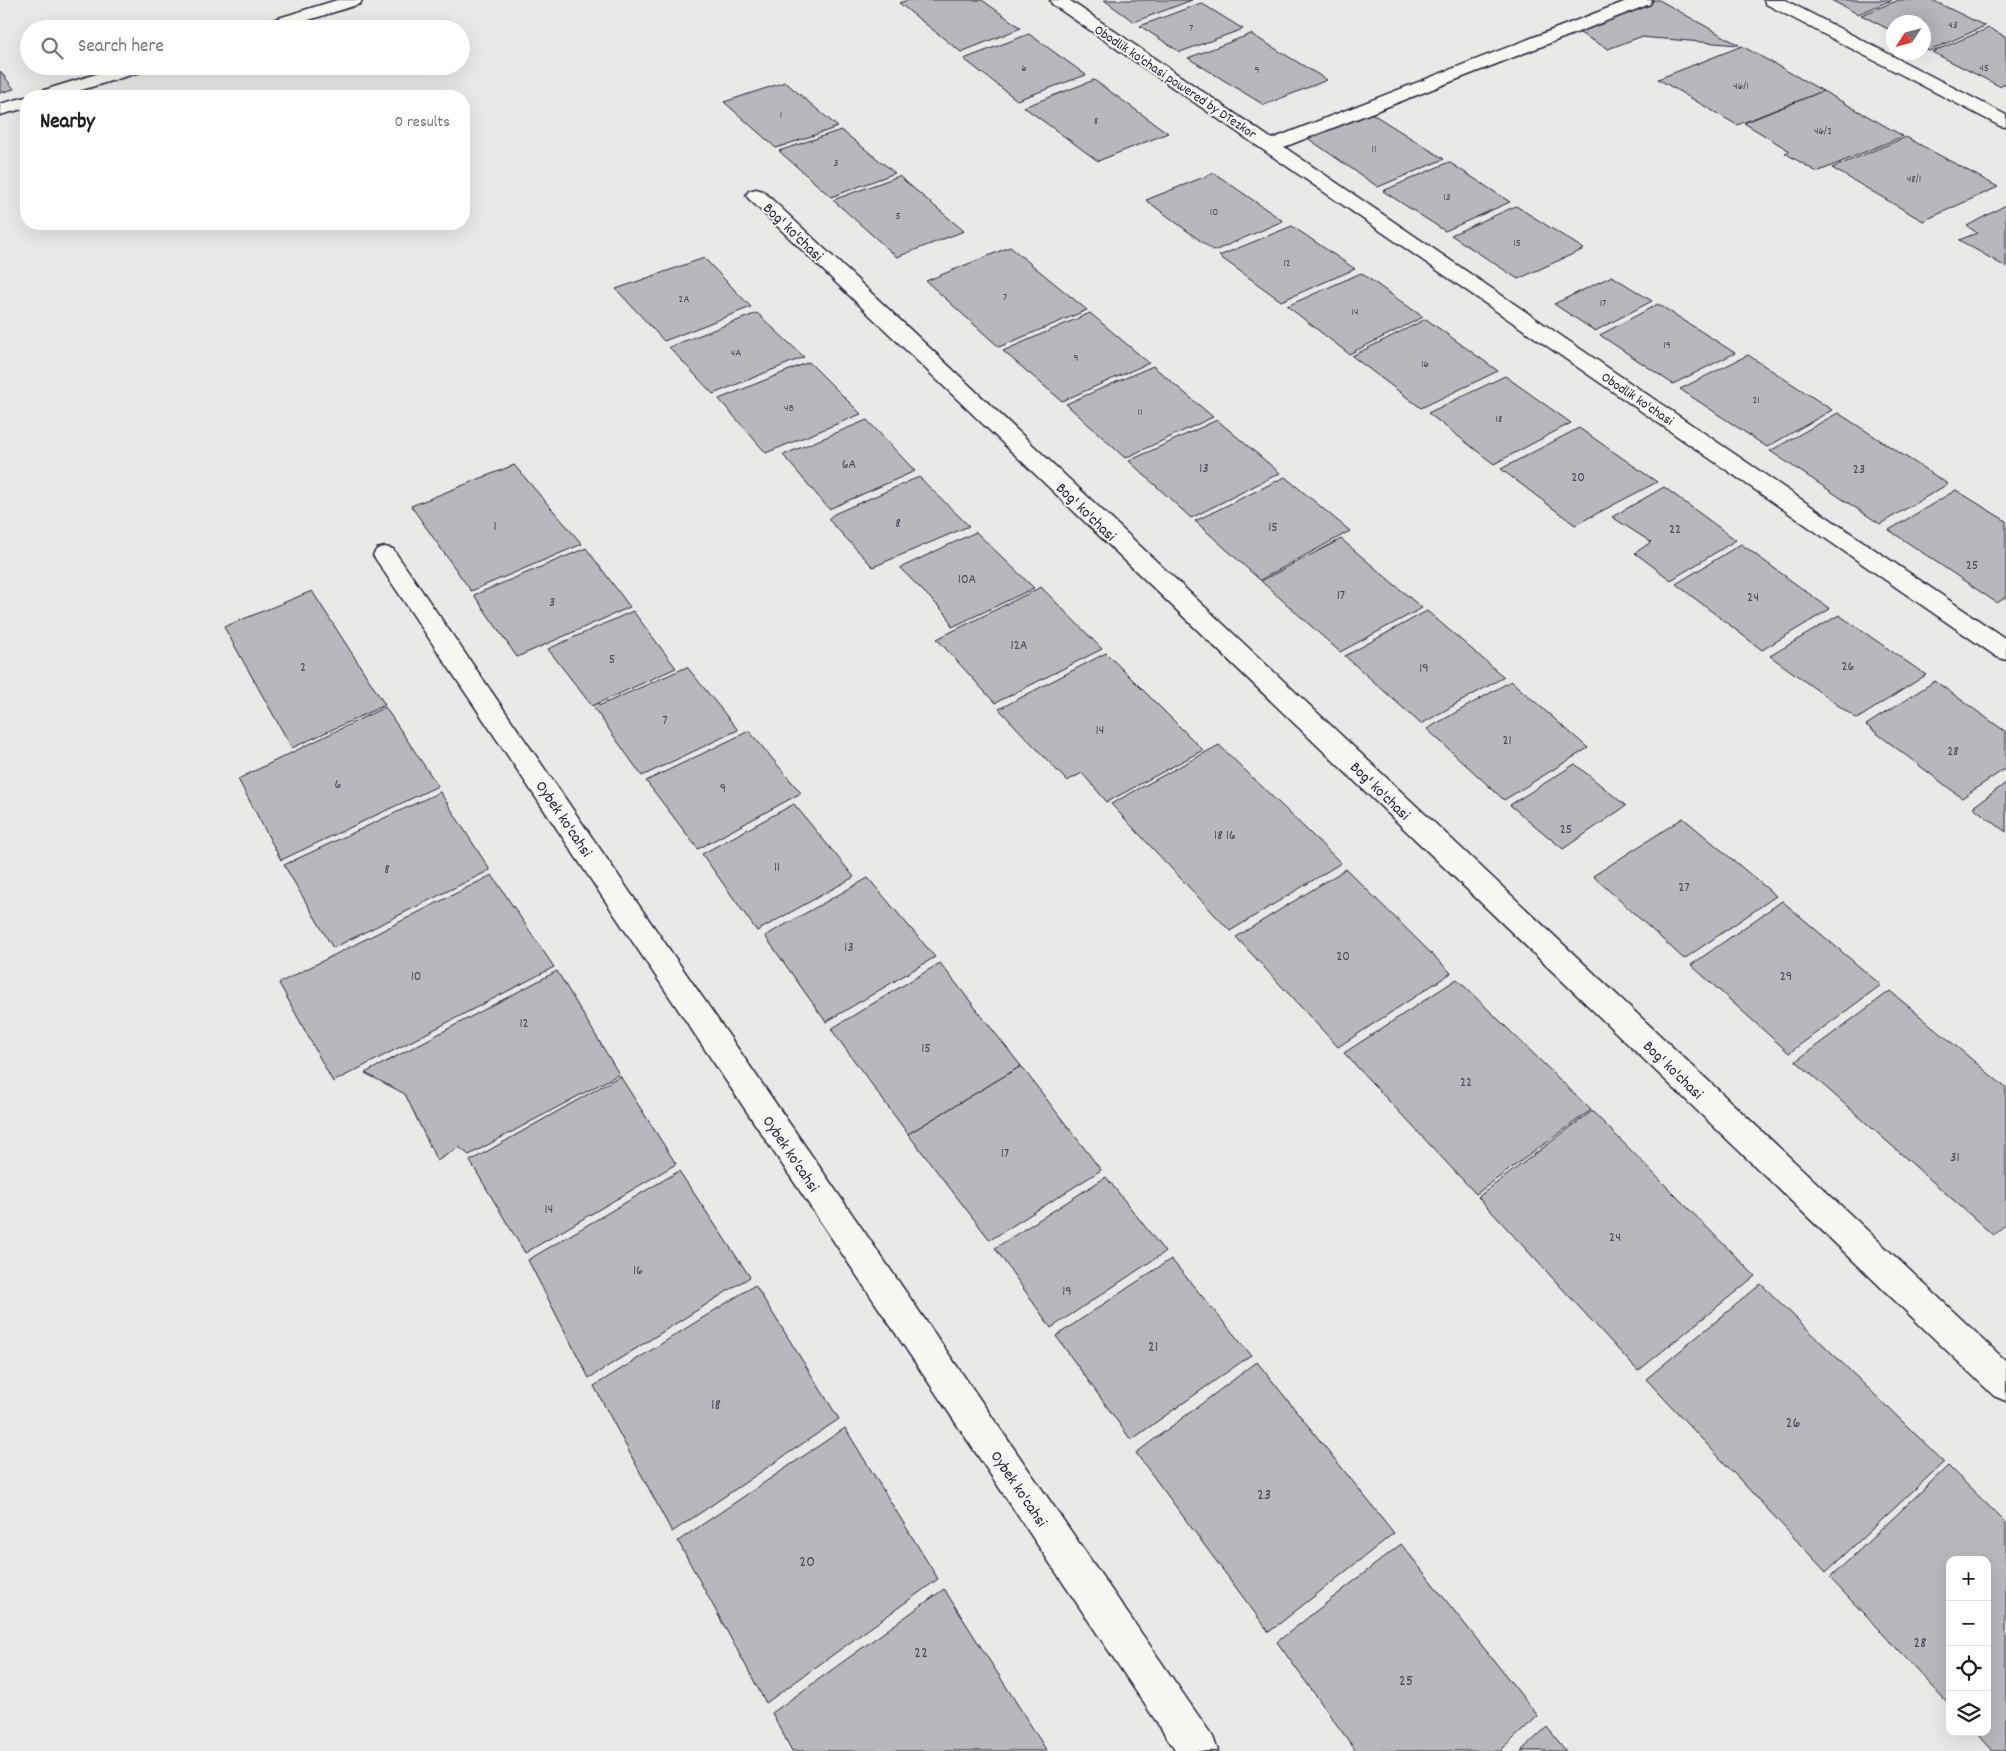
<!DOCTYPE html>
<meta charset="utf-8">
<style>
body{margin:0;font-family:Dekko,sans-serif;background:#f2f2f2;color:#202124}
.controls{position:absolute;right:15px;bottom:15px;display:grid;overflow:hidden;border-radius:10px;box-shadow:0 5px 20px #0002}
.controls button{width:45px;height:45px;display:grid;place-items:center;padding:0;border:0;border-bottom:1px solid #e0e0e0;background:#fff;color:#202124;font:25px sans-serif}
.compass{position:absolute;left:1886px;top:15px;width:45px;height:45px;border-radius:50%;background:#fff;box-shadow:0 5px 20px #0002;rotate:234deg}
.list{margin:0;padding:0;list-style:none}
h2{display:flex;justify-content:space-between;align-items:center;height:65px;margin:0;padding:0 20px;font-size:21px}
h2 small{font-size:16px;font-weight:400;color:#757577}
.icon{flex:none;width:28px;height:28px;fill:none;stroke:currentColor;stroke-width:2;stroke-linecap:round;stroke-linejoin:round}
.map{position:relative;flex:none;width:2006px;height:1751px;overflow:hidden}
.search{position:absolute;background:#fff;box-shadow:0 5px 20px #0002;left:20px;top:20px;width:450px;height:55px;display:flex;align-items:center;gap:12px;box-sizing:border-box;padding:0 18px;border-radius:28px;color:#757577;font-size:19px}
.panel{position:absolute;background:#fff;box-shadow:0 5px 20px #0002;left:20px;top:90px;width:450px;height:140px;border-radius:20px}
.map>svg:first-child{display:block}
.building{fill:#b8b8bc;stroke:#22223b}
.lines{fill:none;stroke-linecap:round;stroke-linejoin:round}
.minor-casing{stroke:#22223b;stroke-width:3}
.minor{fill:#f6f6f2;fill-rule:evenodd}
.labels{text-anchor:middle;stroke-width:4;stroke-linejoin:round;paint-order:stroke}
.far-number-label{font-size:11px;fill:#48485b}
.far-street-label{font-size:14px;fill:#22223b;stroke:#f6f6f2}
.number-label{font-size:14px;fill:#48485b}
.street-label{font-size:16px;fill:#22223b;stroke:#f6f6f2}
.near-number-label{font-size:16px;fill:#48485b}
</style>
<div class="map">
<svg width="2006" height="1751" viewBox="0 0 2006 1751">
<rect width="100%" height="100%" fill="#e9e9e7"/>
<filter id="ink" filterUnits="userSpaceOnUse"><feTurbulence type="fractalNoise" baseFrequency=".02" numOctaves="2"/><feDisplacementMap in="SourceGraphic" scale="10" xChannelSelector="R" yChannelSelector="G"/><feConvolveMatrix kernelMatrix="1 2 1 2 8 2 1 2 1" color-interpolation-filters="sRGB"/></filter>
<g filter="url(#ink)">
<!-- building -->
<g class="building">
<polygon points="908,0 982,0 1021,28 961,52 899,3"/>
<polygon points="1104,0 1192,0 1134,22"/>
<polygon points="1647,0 1659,0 1739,45 1640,37 1608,49 1571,28"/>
<polygon points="1831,0 1892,0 1858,14"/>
<polygon points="1899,0 1932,0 1985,26 1929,51 1924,48 1924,22 1894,22 1894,32 1861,15"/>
<polygon points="1201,3 1243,29 1180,52 1140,26"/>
<polygon points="1989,28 2006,37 2006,83 1999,86 1932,52"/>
<polygon points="1029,34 1086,75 1017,100 964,59"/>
<polygon points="1251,34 1327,80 1264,105 1188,58"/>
<polygon points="1742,46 1823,91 1737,125 1658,79"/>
<polygon points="0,71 14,89 0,93"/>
<polygon points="1094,80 1168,133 1098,161 1024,107"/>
<polygon points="785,82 838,127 776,148 724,102"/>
<polygon points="1823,91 1903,136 1817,172 1785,153 1790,151 1744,123"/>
<polygon points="1368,111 1444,159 1378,187 1306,137"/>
<polygon points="841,130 895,173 831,197 779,151"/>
<polygon points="1906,137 1998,187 1923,221 1832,168"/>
<polygon points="1449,162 1510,202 1445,231 1383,191"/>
<polygon points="1214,173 1283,221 1214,251 1146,200"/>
<polygon points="899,176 964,231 897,257 833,200"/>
<polygon points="2006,205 2006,267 1959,240 1977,233 1967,226"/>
<polygon points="1516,206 1584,249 1518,279 1451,235"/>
<polygon points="1292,226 1355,269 1281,301 1219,256"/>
<polygon points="1010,247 1087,310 999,347 926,281"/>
<polygon points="704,258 751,307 664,341 616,289"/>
<polygon points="1361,273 1423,317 1349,354 1287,306"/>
<polygon points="1612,276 1652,301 1595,331 1554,304"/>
<polygon points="1658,304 1735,353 1673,384 1600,335"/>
<polygon points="757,313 804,357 713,394 669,347"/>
<polygon points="1090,313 1149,363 1062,401 1003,351"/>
<polygon points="1426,319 1498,371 1421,408 1352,356"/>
<polygon points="1748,355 1832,410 1767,447 1680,389"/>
<polygon points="809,362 861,414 766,453 719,399"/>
<polygon points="1153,366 1213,417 1125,458 1066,404"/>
<polygon points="1505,376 1571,423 1494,464 1428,413"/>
<polygon points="1838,413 1948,484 1880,524 1770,451"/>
<polygon points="867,420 915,471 829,509 783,455"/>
<polygon points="1217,420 1280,473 1191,518 1129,461"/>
<polygon points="1579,428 1657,482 1575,525 1501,469"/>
<polygon points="514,465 582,544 471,591 411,506"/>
<polygon points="919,477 969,526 873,567 828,519 834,514"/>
<polygon points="1285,477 1350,531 1260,580 1195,521"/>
<polygon points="1664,487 1736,540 1671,580 1635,553 1651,542 1612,517"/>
<polygon points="1956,490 2006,521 2006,597 1997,603 1889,530"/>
<polygon points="976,532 1034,588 952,627 948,616 900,568"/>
<polygon points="1341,539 1422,608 1340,652 1261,581"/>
<polygon points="1741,544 1830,609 1762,650 1676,584"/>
<polygon points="586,548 630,607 517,657 474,595"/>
<polygon points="1041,587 1102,649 995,703 937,639"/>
<polygon points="312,591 385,705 292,748 224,627"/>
<polygon points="633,611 676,668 592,706 548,649"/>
<polygon points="1427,611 1504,677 1421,724 1345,656"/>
<polygon points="1839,615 1926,675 1857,719 1770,656"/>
<polygon points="1106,653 1203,750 1107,802 1082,773 1067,781 999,709"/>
<polygon points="687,667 738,730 642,776 594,708"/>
<polygon points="1511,681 1588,748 1504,800 1427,729"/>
<polygon points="1935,681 2006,732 2006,768 1962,798 1866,725"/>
<polygon points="385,707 438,786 281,860 238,779"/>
<polygon points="749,731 801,793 698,849 646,781"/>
<polygon points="1219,745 1341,863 1230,931 1111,804"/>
<polygon points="1575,764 1626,806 1563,849 1510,805"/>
<polygon points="2006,783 2006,832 1973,807"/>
<polygon points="440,792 490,870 333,948 284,865"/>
<polygon points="794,804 854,877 757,931 702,854"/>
<polygon points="1683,818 1776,896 1684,959 1593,876"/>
<polygon points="1346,869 1451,973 1338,1047 1236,937"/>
<polygon points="492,875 554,967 333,1082 279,983"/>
<polygon points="868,878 935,957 826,1022 765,936"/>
<polygon points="1782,901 1881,985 1789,1053 1691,965"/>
<polygon points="940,963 1021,1066 908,1134 831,1029"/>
<polygon points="557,971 619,1074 469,1155 459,1147 437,1161 405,1094 365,1073"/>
<polygon points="1457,979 1591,1110 1476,1194 1344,1053"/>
<polygon points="1890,991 2006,1088 2006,1224 1993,1235 1796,1061"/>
<polygon points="1021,1066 1101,1170 990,1240 908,1134"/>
<polygon points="620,1076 676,1164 525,1253 470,1161"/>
<polygon points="1592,1111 1755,1276 1638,1371 1478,1197"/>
<polygon points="679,1171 750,1277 589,1378 528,1260"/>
<polygon points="1106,1177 1165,1252 1051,1328 995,1248"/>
<polygon points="1171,1259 1251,1355 1131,1440 1056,1336"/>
<polygon points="1761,1284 1944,1462 1826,1572 1646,1379"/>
<polygon points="755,1285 839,1419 672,1532 594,1386"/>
<polygon points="1257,1362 1394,1533 1269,1632 1136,1453"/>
<polygon points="845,1428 938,1579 766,1703 678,1541"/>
<polygon points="1948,1466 2006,1523 2006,1751 1993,1751 1976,1732 1987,1732 1987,1560 1950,1560 1950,1705 1830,1578"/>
<polygon points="1401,1544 1538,1716 1500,1751 1356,1751 1277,1642"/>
<polygon points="944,1589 1047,1751 792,1751 772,1713"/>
<polygon points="1547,1727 1566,1751 1521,1751"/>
</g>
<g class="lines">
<!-- minor casing -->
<g class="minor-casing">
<g id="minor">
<polygon points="337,0 362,0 360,4 280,29 254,29 256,25"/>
<polygon points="1050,0 1069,0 1272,139 1629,0 1652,0 1650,4 1284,147 2006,639 2006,660 1997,657 1052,4"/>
<polygon points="1764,0 1785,0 2006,115 2006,127 2000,126 1766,4"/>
<polygon points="122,66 150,66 147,70 62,96 35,96 38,92"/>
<polygon points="26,97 26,108 0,115 0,104"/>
<polygon points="756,189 763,191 2006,1361 2006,1401 1994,1396 749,199 746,195 749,191"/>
<polygon points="385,547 393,549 1213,1737 1218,1751 1176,1751 377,561 373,555 377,549"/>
</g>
</g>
<!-- minor -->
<use href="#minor" class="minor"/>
</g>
</g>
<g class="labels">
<!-- far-number labels -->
<g class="far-number-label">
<text x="1953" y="28">43</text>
<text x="1191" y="31">7</text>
<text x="1024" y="71">6</text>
<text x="1984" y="71">45</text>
<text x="1257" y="73">9</text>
<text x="1741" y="89">46/1</text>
<text x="781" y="118">1</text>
<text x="1096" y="124">8</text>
<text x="1823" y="134">46/2</text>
<text x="1374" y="152">11</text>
<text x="836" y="166">3</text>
<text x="1914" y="182">48/1</text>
<text x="1447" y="200">13</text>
<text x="1214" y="215">10</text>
<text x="898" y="219">5</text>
<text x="1517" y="246">15</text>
<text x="1287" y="266">12</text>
<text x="1005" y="300">7</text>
<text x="684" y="302">2A</text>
<text x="1603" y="306">17</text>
<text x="1355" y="315">14</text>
<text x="1667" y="348">19</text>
<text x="736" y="356">4A</text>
<text x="1076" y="361">9</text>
<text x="1425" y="367">16</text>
<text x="1756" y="403">21</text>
<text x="789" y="411">4B</text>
<text x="1140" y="415">11</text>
<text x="1499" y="422">18</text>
</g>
<!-- far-street labels -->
<g class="far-street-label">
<text transform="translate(1176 81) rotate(34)" y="5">Obodlik ko'chasi powered by DTezkor</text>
<text transform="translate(1638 398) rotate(34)" y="5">Obodlik ko'chasi</text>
</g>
<!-- number labels -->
<g class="number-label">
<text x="849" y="468">6A</text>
<text x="1204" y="472">13</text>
<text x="1859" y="473">23</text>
<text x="1578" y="481">20</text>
<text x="898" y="527">8</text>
<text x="495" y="530">1</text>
<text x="1273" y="531">15</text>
<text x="1675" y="533">22</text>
<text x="1972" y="569">25</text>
<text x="967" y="583">10A</text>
<text x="1341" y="599">17</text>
<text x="1753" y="601">24</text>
<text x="552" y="606">3</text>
<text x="1019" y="649">12A</text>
<text x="612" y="663">5</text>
<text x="1848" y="670">26</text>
<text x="303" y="671">2</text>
<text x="1424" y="672">19</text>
<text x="665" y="724">7</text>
<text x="1100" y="734">14</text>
<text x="1507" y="744">21</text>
<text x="1953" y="755">28</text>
<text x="338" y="788">6</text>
<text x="723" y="792">9</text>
<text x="1566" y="833">25</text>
<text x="1225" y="839">18 16</text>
<text x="777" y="871">11</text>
<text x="387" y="873">8</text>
<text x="1684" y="891">27</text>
<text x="849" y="951">13</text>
<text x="1343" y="960">20</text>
<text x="416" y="980">10</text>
<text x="1786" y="980">29</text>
<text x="524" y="1027">12</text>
<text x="926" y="1052">15</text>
<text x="1466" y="1086">22</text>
<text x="1005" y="1157">17</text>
<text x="1955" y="1161">31</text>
<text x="549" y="1213">14</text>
<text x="1615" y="1241">24</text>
<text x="638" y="1274">16</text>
<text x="1067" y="1295">19</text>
</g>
<!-- street labels -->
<g class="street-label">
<text transform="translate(794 231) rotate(44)" y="6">Bog' ko'chasi</text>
<text transform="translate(1087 511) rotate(44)" y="6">Bog' ko'chasi</text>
<text transform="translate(1381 790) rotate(44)" y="6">Bog' ko'chasi</text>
<text transform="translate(565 818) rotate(56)" y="6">Oybek ko'cahsi</text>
<text transform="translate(1674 1069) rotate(44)" y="6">Bog' ko'chasi</text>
<text transform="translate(792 1153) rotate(56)" y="6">Oybek ko'cahsi</text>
<text transform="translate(1020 1488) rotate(56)" y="6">Oybek ko'cahsi</text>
</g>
<!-- near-number labels -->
<g class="near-number-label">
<text x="1153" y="1351">21</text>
<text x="716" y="1409">18</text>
<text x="1793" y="1427">26</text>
<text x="1264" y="1499">23</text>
<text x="807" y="1566">20</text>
<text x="1920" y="1647">28</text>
<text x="921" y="1657">22</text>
<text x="1406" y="1685">25</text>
</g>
</g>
</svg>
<div class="controls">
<button>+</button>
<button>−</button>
<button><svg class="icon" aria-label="locate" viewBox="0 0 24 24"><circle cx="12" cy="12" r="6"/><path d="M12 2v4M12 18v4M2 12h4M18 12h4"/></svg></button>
<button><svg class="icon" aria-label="layers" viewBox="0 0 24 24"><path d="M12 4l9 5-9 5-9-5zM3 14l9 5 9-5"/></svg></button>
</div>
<svg class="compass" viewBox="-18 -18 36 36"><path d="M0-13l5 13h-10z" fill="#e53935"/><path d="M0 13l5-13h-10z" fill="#757577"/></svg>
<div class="search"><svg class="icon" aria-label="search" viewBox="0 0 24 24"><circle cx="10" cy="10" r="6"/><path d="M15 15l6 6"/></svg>Search here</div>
<section class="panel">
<h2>Nearby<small>0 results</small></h2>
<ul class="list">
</ul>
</section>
</div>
